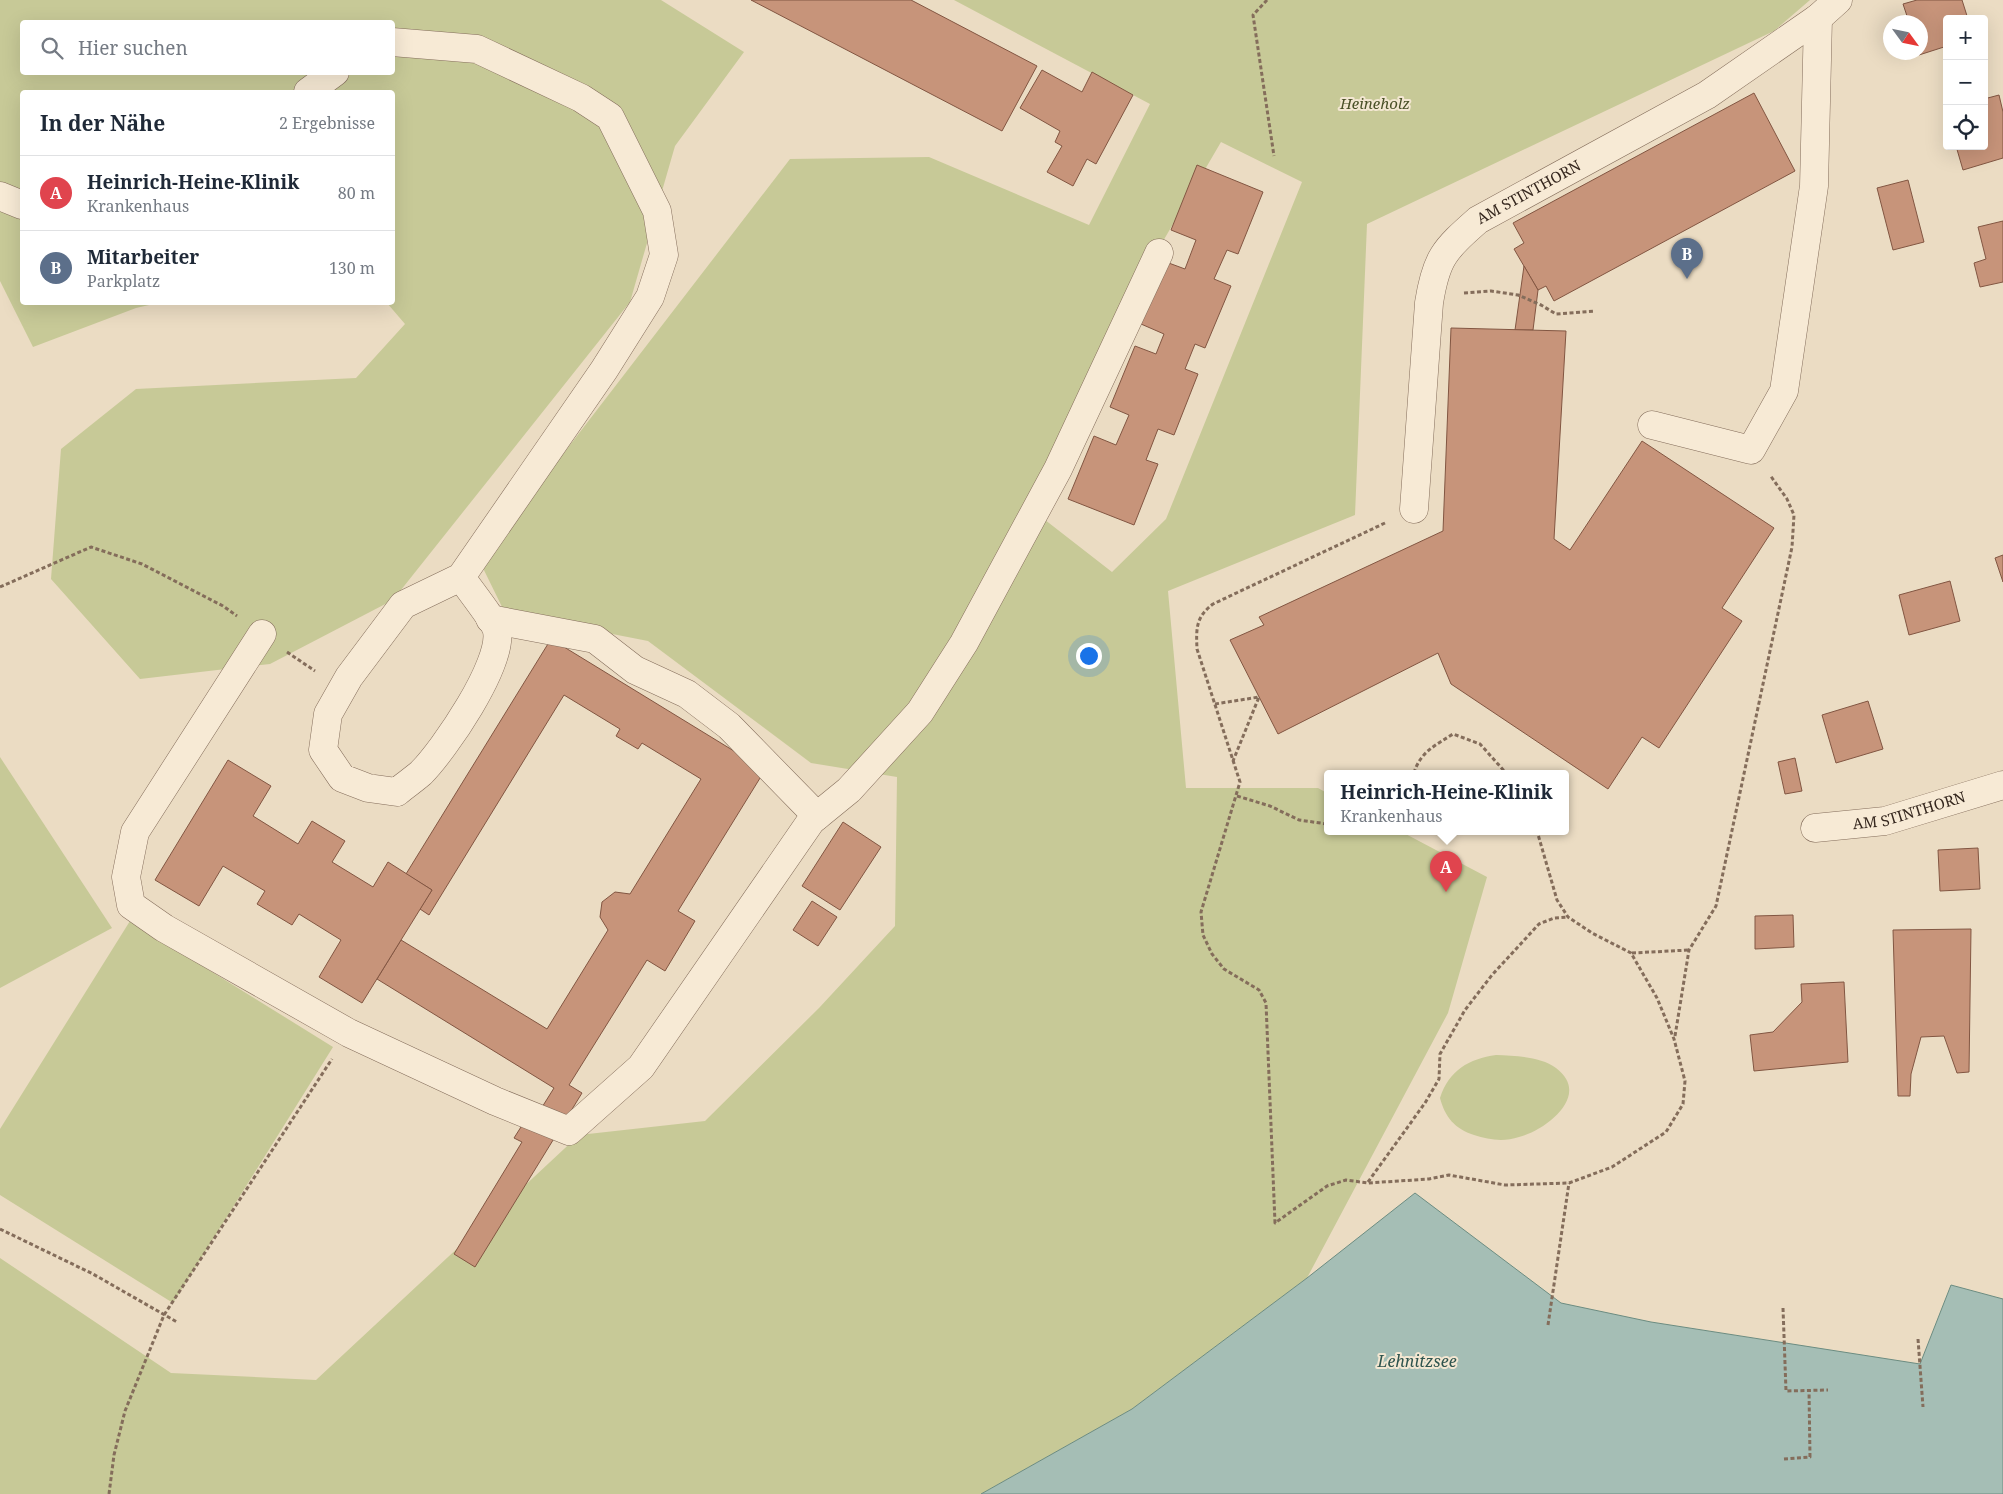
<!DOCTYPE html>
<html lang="de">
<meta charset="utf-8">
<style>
body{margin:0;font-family:"Noto Serif",serif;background:#f6f6f7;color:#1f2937}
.controls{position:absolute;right:15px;top:15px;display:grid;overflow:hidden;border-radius:5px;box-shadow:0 5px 20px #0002}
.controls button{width:45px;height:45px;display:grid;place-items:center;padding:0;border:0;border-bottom:1px solid #e0e1e3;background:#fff;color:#1f2937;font:25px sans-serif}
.compass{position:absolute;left:1883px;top:15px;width:45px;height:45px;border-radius:50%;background:#fff;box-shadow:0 5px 20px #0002;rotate:123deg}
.you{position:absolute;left:1088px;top:655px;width:18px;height:18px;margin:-12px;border:4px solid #fff;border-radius:50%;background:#1a73e8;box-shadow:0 0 0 8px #1a73e833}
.badge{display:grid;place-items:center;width:32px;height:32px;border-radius:50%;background:#902e37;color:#fff;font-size:16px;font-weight:700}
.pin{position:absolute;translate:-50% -41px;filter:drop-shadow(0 1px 2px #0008)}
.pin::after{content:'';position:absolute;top:26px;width:18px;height:15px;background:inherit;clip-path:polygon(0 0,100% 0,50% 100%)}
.popup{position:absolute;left:1324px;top:770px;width:245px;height:65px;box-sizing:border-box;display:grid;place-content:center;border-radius:5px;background:#fff;filter:drop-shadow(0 1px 4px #0005);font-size:16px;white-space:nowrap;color:#747a83}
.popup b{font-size:19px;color:#1f2937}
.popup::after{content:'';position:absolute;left:50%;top:100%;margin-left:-10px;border:10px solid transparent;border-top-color:#fff}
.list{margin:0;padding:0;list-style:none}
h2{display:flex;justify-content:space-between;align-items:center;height:65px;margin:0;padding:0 20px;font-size:21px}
h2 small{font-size:16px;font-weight:400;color:#747a83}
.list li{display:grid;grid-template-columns:32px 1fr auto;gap:15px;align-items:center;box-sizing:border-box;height:75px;padding:0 20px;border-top:1px solid #e0e1e3}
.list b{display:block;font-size:19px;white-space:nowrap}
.list p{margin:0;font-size:16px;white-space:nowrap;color:#747a83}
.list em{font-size:16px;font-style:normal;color:#747a83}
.icon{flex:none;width:28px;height:28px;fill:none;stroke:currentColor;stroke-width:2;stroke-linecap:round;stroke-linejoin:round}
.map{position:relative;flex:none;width:2003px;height:1494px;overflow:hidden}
.search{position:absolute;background:#fff;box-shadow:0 5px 20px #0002;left:20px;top:20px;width:375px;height:55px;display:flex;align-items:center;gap:12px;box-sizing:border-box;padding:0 18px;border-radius:5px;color:#747a83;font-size:19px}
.panel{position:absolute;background:#fff;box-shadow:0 5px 20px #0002;left:20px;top:90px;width:375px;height:215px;border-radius:5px}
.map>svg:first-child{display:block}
.green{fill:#c7c997;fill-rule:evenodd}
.water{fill:#a5beb5;stroke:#6c8c81}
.building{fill:#c7947a;stroke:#825642}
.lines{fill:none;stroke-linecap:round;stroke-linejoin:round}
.minor-casing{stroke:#846d5b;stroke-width:29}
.path{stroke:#846d5b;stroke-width:3;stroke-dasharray:4 2.5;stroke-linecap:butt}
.minor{stroke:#f7ead5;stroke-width:28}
.labels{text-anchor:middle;stroke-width:4;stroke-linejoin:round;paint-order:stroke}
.park-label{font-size:15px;font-style:italic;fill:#495026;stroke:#f3e7d2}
.street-label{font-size:15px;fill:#35271e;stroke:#f3e7d2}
.water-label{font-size:16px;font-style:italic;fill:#2e544e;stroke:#f3e7d2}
</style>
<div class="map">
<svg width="2003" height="1494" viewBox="0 0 2003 1494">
<rect width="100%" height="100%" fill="#ebdcc3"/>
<!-- green -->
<g class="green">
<path d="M0 0H661L744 52 675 146 630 302 393 600 270 664 140 679 51 579 61 449 136 389 356 378 405 324 387 303 392 302V92H22V302L158 303 136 308 33 347 0 281ZM22 22H392V72H22Z"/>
<path d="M954 0H1810L1774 31 1367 224 1355 515 1168 591 1186 788H1318L1327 793V831H1400L1487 877 1448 1013 1307 1278 1132 1409 981 1494H0V1258L171 1373 316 1380 579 1135 705 1121 819 1008 895 926 897 777 811 763 648 641 505 613 480 562 790 159 929 157 1089 225 1150 104ZM1221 142 1302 182 1166 519 1112 572 1031 509 1128 301Z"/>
<polygon points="0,757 112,928 0,988"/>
<polygon points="130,921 333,1047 173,1303 0,1195 0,1129"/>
<path d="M1496 1055C1515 1056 1540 1056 1556 1068 1592 1095 1546 1130 1519 1137 1504 1142 1489 1140 1474 1135 1455 1129 1445 1117 1440 1098 1449 1070 1469 1059 1496 1055Z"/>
</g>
<!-- water -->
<polygon class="water" points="1415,1193 1561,1303 1651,1322 1920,1364 1951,1285 2003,1299 2003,1494 981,1494 1132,1409 1307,1278"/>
<!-- building -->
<g class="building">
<polygon points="751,0 911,0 1037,66 1002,131"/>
<polygon points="1917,0 1962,0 1968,19 1947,19 1947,46 1919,55 1920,22 1909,22 1903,4"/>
<polygon points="1042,70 1082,92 1092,72 1133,95 1096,164 1087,159 1073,186 1047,172 1062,146 1055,142 1060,131 1020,108"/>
<polygon points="1754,93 1795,171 1554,301 1546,286 1538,290 1514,249 1524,243 1513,223"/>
<polygon points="1999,95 2003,112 2003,158 1963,170 1956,146 1984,146 1984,99"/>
<polygon points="1197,165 1263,192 1238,254 1227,250 1214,279 1231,286 1205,348 1195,344 1185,369 1198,374 1174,435 1158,429 1146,460 1158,464 1134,525 1068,499 1094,436 1116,445 1129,415 1110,407 1135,346 1156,354 1164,334 1141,324 1166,262 1185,269 1196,240 1171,230"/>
<polygon points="1908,180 1924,242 1893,250 1877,188"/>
<polygon points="2003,221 2003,282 1980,287 1974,263 1986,259 1978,227"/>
<polygon points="1524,266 1538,290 1533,330 1515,330"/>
<polygon points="1451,328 1566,331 1554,539 1570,550 1642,441 1774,528 1722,608 1742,621 1659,748 1642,737 1608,789 1451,684 1438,653 1278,734 1230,640 1264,625 1259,617 1443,531"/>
<polygon points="2003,555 2003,582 1995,558"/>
<polygon points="1950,581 1960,621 1909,635 1899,595"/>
<polygon points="551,639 765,770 678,911 695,921 665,971 647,960 569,1085 582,1093 475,1267 454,1254 522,1142 514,1138 533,1108 539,1112 554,1088 377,979 401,940 547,1029 608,930 600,917 602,902 615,892 630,894 701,779 642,743 638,749 616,736 620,729 564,695 429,915 420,909 432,890 406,874"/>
<polygon points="1868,701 1883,749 1836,763 1822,715"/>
<polygon points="1795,758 1802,791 1785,794 1778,762"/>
<polygon points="228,760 271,786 253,816 298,844 312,821 345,841 332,862 373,887 388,862 432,890 362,1003 319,977 341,940 299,914 292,925 257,904 265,891 223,866 199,906 155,880"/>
<polygon points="843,822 881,847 840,910 802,886"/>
<polygon points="1978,848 1980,889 1940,891 1938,850"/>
<polygon points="812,901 837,917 818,946 793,930"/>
<polygon points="1793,915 1794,947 1755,949 1755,916"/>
<polygon points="1971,929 1969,1072 1957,1073 1944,1036 1921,1037 1911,1074 1910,1096 1898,1096 1893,930"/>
<polygon points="1844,982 1848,1062 1754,1071 1750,1035 1773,1032 1802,1002 1801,984"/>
</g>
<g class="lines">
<!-- minor casing -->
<g class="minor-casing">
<g id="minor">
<path d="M392 42 477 49 581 98 610 117 657 211 664 255 650 297 604 370 461 577 403 605 349 677 328 714 323 750 342 778 368 788 397 792C404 786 413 780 421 773 444 750 503 664 497 631 495 621 468 588 461 577"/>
<polyline points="308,92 335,72"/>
<polyline points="0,196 22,205"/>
<polyline points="1652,425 1751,450 1784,391 1814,186 1818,18"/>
<path id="s1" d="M1414 509 1429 303C1436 258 1444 250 1478 220L1707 95 1818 18 1838 0"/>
<polyline points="490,619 595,639 635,670 687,694 729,726 817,816"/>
<polyline points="262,634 135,832 126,877 131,905 164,928 349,1033 495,1101 569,1131 641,1067 811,821 849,790 920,712 964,643 1058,469 1159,253"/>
<path id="s2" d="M1815 828 1885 821 2003 785"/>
</g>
</g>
<!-- path -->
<g class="path">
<polyline points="1267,0 1253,15 1274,156"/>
<polyline points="1464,293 1491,291 1518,295 1541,305 1556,314 1595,311"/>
<path d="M1385 523 1213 604C1196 617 1196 628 1197 649L1240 782 1201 912 1203 935 1212 954 1224 969 1259 990 1266 1003 1275 1223 1327 1186 1346 1180 1368 1183 1429 1179 1449 1175 1505 1185 1569 1183 1612 1167 1666 1132 1683 1104 1685 1081 1674 1039 1657 998 1631 953 1592 933 1568 917 1557 900 1537 831"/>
<polyline points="0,587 91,547 142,564 223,606 237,616"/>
<polyline points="287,652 315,671"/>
<polyline points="1215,704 1259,697 1233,761"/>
<path d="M1414 773C1420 752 1436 745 1453 734L1480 744 1506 773"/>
<polyline points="1237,796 1270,806 1299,820 1327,824"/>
<polyline points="1632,953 1689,950"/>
<polyline points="1675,1036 1689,950 1716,906 1792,547 1794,515 1787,499 1770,475"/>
<polyline points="1368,1182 1425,1103 1439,1079 1440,1054 1465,1010 1492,975 1539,924 1554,918 1568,917"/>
<polyline points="0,1229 93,1274 177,1322"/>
<polyline points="1783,1308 1786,1391 1828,1390"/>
<polyline points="1548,1325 1569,1183"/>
<polyline points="1918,1339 1923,1407"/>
<polyline points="1784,1459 1810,1457 1809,1390"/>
<polyline points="109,1494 114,1455 125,1411 164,1315 332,1059"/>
</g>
<!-- minor -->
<use href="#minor" class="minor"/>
</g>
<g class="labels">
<!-- park labels -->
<g class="park-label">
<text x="1375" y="109">Heineholz</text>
</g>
<!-- street labels -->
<g class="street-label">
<text dy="5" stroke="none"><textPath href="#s1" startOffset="364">AM STINTHORN</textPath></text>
<text dy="5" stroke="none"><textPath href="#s2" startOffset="96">AM STINTHORN</textPath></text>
</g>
<!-- water labels -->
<g class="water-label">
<text x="1417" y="1367">Lehnitzsee</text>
</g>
</g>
</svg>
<div class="controls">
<button>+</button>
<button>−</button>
<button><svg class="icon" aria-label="locate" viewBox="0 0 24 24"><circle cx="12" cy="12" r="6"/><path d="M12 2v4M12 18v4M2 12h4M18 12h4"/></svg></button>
</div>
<svg class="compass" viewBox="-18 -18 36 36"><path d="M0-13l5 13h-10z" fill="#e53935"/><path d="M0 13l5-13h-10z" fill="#747a83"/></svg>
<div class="you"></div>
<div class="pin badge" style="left:1446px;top:892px;background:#e0444e">A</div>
<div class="popup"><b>Heinrich-Heine-Klinik</b>Krankenhaus</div>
<div class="pin badge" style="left:1687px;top:279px;background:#5c6f8a">B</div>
<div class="search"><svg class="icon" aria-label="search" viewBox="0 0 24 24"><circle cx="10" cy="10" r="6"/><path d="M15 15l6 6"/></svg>Hier suchen</div>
<section class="panel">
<h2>In der Nähe<small>2 Ergebnisse</small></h2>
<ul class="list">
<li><span class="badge" style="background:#e0444e">A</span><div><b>Heinrich-Heine-Klinik</b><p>Krankenhaus</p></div><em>80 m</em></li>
<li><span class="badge" style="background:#5c6f8a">B</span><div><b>Mitarbeiter</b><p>Parkplatz</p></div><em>130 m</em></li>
</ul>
</section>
</div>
